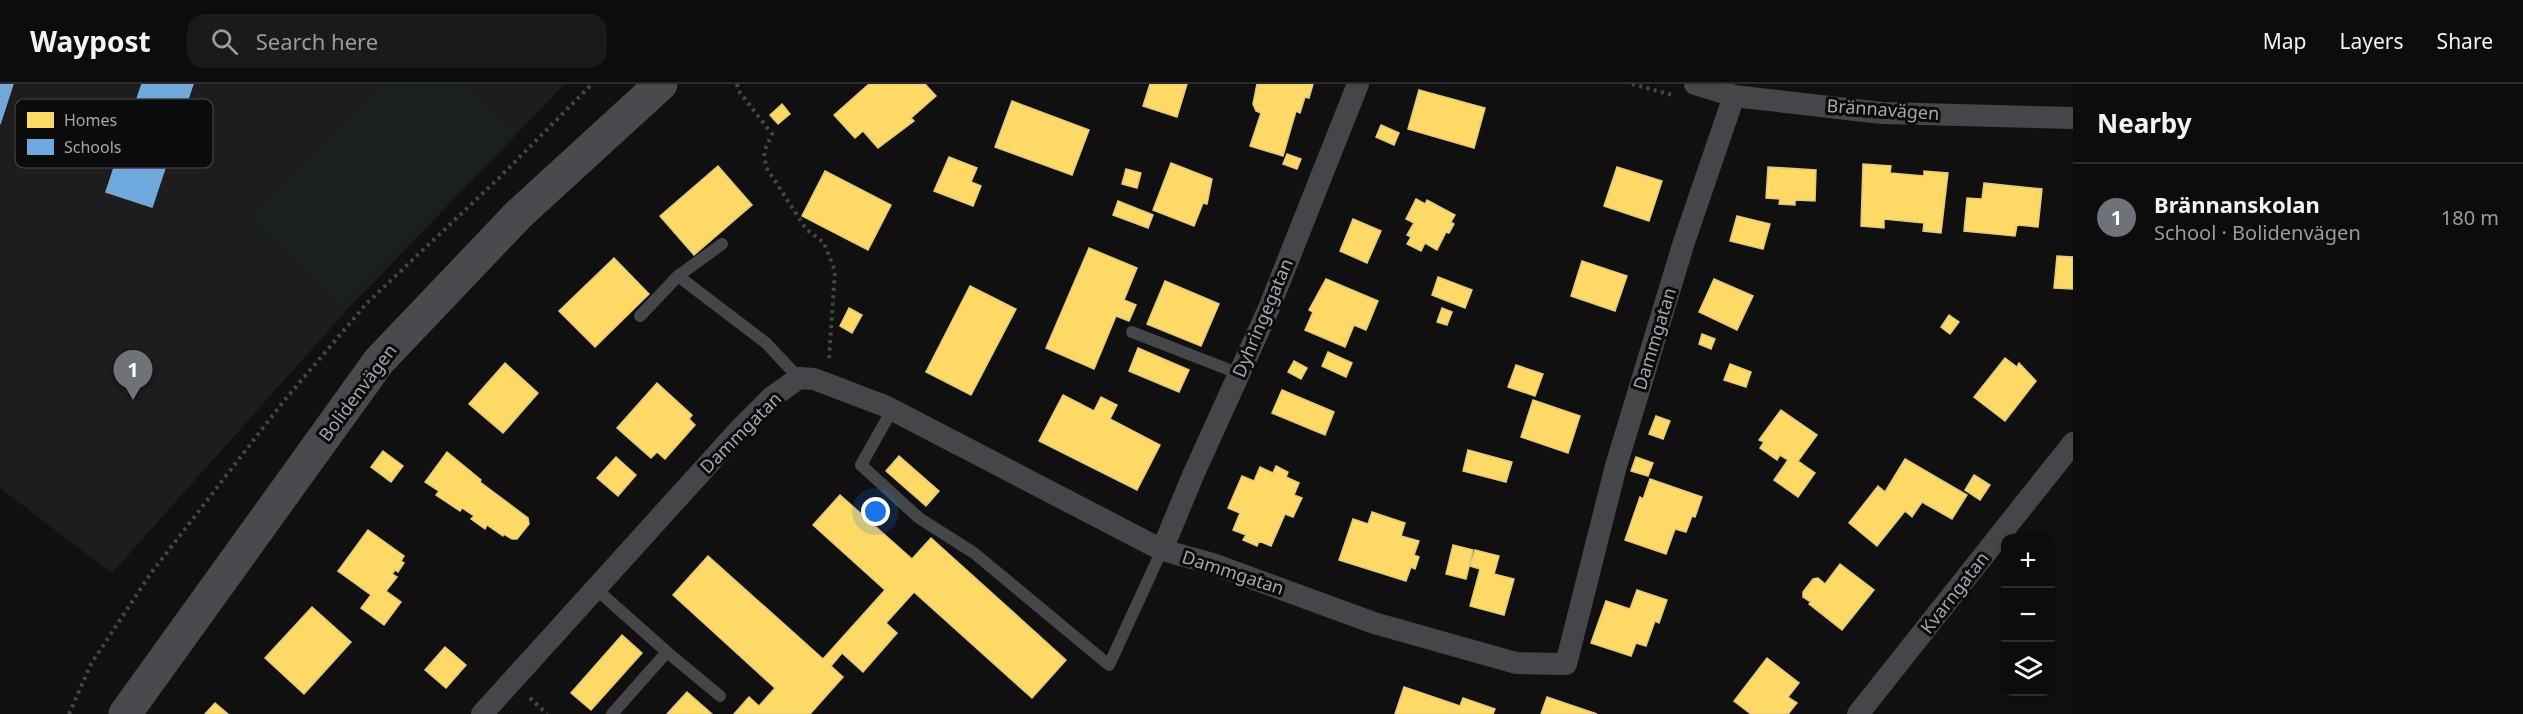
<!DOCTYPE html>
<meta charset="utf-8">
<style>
body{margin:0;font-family:"Noto Sans",sans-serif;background:#1a1a1b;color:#f1f3f6}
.controls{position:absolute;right:18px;bottom:18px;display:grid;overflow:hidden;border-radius:12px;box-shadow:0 3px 9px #0003}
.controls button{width:54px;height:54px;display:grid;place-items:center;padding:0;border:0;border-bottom:2px solid #2c2c2e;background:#0c0c0d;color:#f1f3f6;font:30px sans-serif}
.you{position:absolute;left:876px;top:428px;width:21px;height:21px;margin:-15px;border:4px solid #fff;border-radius:50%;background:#1a73e8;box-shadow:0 0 0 9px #1a73e833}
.badge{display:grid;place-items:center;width:39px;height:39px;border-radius:50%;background:#6f7278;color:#fff;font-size:20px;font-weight:700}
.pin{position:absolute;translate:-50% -50px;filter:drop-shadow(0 2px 3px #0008)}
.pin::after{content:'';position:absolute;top:32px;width:21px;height:18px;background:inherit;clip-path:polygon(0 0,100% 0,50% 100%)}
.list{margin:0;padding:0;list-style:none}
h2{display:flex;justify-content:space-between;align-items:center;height:78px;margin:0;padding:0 24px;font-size:26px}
h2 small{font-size:20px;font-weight:400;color:#9a9b9d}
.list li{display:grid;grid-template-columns:39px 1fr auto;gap:18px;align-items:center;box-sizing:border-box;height:108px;padding:0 24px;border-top:2px solid #2c2c2e}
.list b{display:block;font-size:22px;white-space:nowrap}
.list p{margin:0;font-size:20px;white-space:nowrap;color:#9a9b9d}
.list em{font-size:20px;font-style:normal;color:#9a9b9d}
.icon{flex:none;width:33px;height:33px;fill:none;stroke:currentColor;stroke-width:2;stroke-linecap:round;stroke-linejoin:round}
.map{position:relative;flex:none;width:2073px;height:630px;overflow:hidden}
header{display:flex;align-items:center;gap:36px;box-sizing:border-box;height:84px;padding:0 30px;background:#0c0c0d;border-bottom:2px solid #2c2c2e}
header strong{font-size:28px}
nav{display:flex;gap:33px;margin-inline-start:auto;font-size:21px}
.search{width:420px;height:54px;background:#1a1a1b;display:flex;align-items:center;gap:15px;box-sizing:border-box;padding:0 21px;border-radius:18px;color:#9a9b9d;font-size:22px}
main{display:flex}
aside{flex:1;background:#0c0c0d}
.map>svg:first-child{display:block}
.built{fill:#1d1d1f}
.pitch{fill:#1a201b}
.homes{fill:#ffd966;stroke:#e3ca7c;stroke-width:1.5}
.schools{fill:#6fa8dc;stroke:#7ea8cf;stroke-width:1.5}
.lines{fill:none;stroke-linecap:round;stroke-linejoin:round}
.path{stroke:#46474a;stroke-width:4;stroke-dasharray:3 4.5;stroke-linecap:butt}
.lane{stroke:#444649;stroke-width:12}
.street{stroke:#444649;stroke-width:22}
.secondary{stroke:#484a4d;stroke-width:33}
.labels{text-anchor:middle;stroke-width:6;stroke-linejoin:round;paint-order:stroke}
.street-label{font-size:18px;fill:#a2a7b0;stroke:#0b0b0c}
.key{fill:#0b0b0c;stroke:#383a3d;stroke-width:1.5}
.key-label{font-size:16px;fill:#a2a7b0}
</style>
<header>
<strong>Waypost</strong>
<div class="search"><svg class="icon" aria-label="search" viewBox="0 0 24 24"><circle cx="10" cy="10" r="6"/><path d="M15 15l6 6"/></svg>Search here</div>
<nav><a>Map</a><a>Layers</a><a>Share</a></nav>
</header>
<main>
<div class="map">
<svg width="2073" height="630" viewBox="0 0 2073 630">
<rect width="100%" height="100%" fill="#101011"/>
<!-- built -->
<polygon class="built" points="0,0 565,0 345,228 112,489 0,404"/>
<!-- pitch -->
<polygon class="pitch" points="380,0 464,0 512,46 341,223 249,135"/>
<!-- homes -->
<g class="homes">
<polygon points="869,0 925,0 936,12 911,34 914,37 878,64 863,47 855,54 834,31"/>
<polygon points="1150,0 1187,0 1177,33 1143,22"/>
<polygon points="1257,0 1313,0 1309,14 1305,13 1300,29 1296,27 1283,72 1250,62 1261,29 1256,27 1253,20"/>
<polygon points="1419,6 1485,24 1474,64 1408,45"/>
<polygon points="1012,17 1089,46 1072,91 995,63"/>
<polygon points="782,20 790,30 778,40 770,31"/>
<polygon points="1381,41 1399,49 1394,61 1376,53"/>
<polygon points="1287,70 1301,75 1297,85 1283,80"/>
<polygon points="949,73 977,84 971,98 981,102 973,122 934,107"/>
<polygon points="1171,79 1212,95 1207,120 1203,119 1194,142 1153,126"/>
<polygon points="1863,80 1891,82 1890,89 1924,92 1924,87 1948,89 1941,149 1923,147 1924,139 1884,135 1884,144 1861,142"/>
<polygon points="718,82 752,121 694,171 660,132"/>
<polygon points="1617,83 1662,97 1649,137 1604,122"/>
<polygon points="1768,83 1816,86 1815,117 1795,116 1795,121 1779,120 1780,115 1766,114"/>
<polygon points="1126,85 1141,89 1137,104 1122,100"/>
<polygon points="825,87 891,121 868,166 802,132"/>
<polygon points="1984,99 2042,105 2038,143 2017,141 2015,152 1964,147 1967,114 1982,115"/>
<polygon points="1416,115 1425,120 1427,116 1455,131 1451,138 1454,140 1449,149 1446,148 1437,166 1425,159 1421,167 1407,160 1411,153 1407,151 1414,139 1406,135"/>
<polygon points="1118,117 1153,131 1148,144 1113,131"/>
<polygon points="1737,132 1770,140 1763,165 1730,157"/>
<polygon points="1353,135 1381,147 1367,179 1340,167"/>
<polygon points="1089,164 1137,184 1124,216 1136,221 1129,237 1116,232 1094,285 1046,264"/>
<polygon points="2057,172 2073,173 2073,205 2054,204"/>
<polygon points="614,174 649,210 595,263 559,227"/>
<polygon points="1582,177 1627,192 1615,227 1571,212"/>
<polygon points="1438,193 1472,206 1465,224 1432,211"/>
<polygon points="1326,195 1378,217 1366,246 1354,241 1345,263 1305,246 1313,228 1309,226"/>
<polygon points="1714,195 1753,212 1737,246 1699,228"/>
<polygon points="1165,197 1219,220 1201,262 1147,240"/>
<polygon points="970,202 1016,225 971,311 926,288"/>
<polygon points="849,224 862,231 852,249 840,242"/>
<polygon points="1442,224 1452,228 1447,241 1437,238"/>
<polygon points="1949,231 1959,238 1950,250 1941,243"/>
<polygon points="1702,250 1715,255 1711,265 1699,260"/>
<polygon points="1138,264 1189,286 1179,308 1129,287"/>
<polygon points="1328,268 1352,279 1346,293 1322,282"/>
<polygon points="2005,274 2017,283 2019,279 2036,297 2005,337 1974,313"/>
<polygon points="1294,277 1307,284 1301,295 1288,288"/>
<polygon points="505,279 538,309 503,349 469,320"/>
<polygon points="1730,280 1751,288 1746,303 1724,296"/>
<polygon points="1516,281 1543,290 1535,312 1508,303"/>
<polygon points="657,299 692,331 689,335 695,341 665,375 657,368 651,374 617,344"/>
<polygon points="1282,306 1334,328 1325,351 1272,329"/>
<polygon points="1063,311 1094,327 1101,313 1117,321 1110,335 1160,361 1137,406 1039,357"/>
<polygon points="1533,316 1580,332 1568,369 1521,353"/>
<polygon points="1781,326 1817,351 1798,377 1815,389 1798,413 1774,396 1788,376 1780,371 1777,376 1760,364 1764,358 1759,356"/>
<polygon points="1656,332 1670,337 1663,355 1649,350"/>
<polygon points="1468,366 1512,378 1506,398 1463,387"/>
<polygon points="383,367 403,382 391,398 371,383"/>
<polygon points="447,368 481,396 480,398 528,434 529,440 517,455 512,455 504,450 503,452 487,441 485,445 471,435 474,432 462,424 460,427 436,411 439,407 425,398"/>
<polygon points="899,372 939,407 926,422 886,387"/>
<polygon points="616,373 636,391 618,412 597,394"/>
<polygon points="1636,373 1653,379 1648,392 1631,387"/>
<polygon points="1905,375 1967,411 1952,435 1922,418 1912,433 1905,427 1877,462 1849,439 1878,402 1885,408"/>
<polygon points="1276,382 1288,388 1286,393 1299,399 1294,411 1302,414 1293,433 1285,430 1271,462 1259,457 1257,462 1243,456 1246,451 1233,446 1240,429 1228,424 1242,392 1254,397 1260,383 1273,389"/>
<polygon points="1974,391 1990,401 1980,416 1965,406"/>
<polygon points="1650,395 1702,413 1695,433 1692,432 1686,448 1675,445 1666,470 1625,456 1640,413 1643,415"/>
<polygon points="840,411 912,475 931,454 1066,576 1032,614 914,508 886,539 897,549 863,588 842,569 831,582 843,593 810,630 734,630 749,613 759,622 775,604 673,511 708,472 823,575 885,506 813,441"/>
<polygon points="1372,428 1405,439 1401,452 1419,457 1414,471 1419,473 1415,485 1411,483 1406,497 1339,476 1353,435 1368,440"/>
<polygon points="368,446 404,472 401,477 404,479 398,488 395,486 392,490 397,493 386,507 401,518 384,541 361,524 371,511 338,487"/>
<polygon points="1453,461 1473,466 1466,495 1446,490"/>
<polygon points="1475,466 1499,472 1494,490 1514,495 1504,531 1470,522 1480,485 1470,482"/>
<polygon points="1840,480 1874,506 1842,546 1809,520 1811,518 1803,513 1803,508 1813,495 1818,494 1825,500"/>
<polygon points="1637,506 1667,516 1659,539 1655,537 1646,562 1636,559 1631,572 1591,559 1606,517 1630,525"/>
<polygon points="312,523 351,558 304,610 265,574"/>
<polygon points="622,551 642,569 591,626 571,609"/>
<polygon points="445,563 466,581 446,604 425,586"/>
<polygon points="1767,574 1799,599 1788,613 1797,619 1788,630 1751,630 1734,617"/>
<polygon points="1404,603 1460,622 1463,614 1495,625 1493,630 1395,630"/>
<polygon points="687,608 712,630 667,630"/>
<polygon points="1547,613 1597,630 1541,630"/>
<polygon points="215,619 228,630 205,630"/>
</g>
<!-- schools -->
<g class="schools">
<polygon points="0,0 13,0 0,40"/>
<polygon points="142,0 193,0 152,123 106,108"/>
</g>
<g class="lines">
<!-- path -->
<g class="path">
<polyline points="737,0 738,6 772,50 764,68 766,83 806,145 824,159 835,187 829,275"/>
<polyline points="1632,0 1672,11"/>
<polyline points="530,614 547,630"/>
<polyline points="69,630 91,580 151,489 283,318 367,219 500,93 592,0"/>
</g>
<!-- lane -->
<g class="lane">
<polyline points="678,192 722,160"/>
<polyline points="640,232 678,192 766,259 799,294"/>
<polyline points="1132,248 1240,290"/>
<polyline points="892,326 861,381 919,434 974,469 1109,581 1162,466"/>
<polyline points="596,505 667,568 612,630"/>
<polyline points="667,568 720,612"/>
</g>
<!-- street -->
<g class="street">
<polyline points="1695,0 1734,12 1882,29 2073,34"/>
<polyline points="1162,466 1194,389 1269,224 1358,0"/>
<polyline points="482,630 741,344 772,313 799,294 814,295 885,322 1162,466 1213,480 1374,539 1516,579 1566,580 1616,382 1684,158 1734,12"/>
<polyline points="1858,630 2073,359"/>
</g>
<!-- secondary -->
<polyline class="secondary" points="125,630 379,277 519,130 661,0"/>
</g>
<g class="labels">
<!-- street labels -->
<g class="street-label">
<text transform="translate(1883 26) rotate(4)" y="6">Brännavägen</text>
<text transform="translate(1263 234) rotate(-67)" y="6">Dyhringegatan</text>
<text transform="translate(1655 255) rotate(-73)" y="6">Dammgatan</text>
<text transform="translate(358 309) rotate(-53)" y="6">Bolidenvägen</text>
<text transform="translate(741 349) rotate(-45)" y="6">Dammgatan</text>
<text transform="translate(1233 489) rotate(18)" y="6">Dammgatan</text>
<text transform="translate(1955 509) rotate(-52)" y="6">Kvarngatan</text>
</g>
</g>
<!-- legend -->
<rect x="15" y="15" width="198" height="69" rx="9" class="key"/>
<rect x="27" y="28" width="27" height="16" fill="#ffd966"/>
<rect x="27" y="55" width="27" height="16" fill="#6fa8dc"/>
<g class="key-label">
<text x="64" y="42">Homes</text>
<text x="64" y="69">Schools</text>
</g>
</svg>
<div class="controls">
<button>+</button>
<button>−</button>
<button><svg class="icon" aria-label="layers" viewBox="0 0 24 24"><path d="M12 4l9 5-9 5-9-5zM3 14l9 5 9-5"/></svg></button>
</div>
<div class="you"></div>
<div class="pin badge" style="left:133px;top:316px">1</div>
</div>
<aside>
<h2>Nearby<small></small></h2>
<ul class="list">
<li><span class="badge">1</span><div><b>Brännanskolan</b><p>School · Bolidenvägen</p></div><em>180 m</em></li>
</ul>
</aside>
</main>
